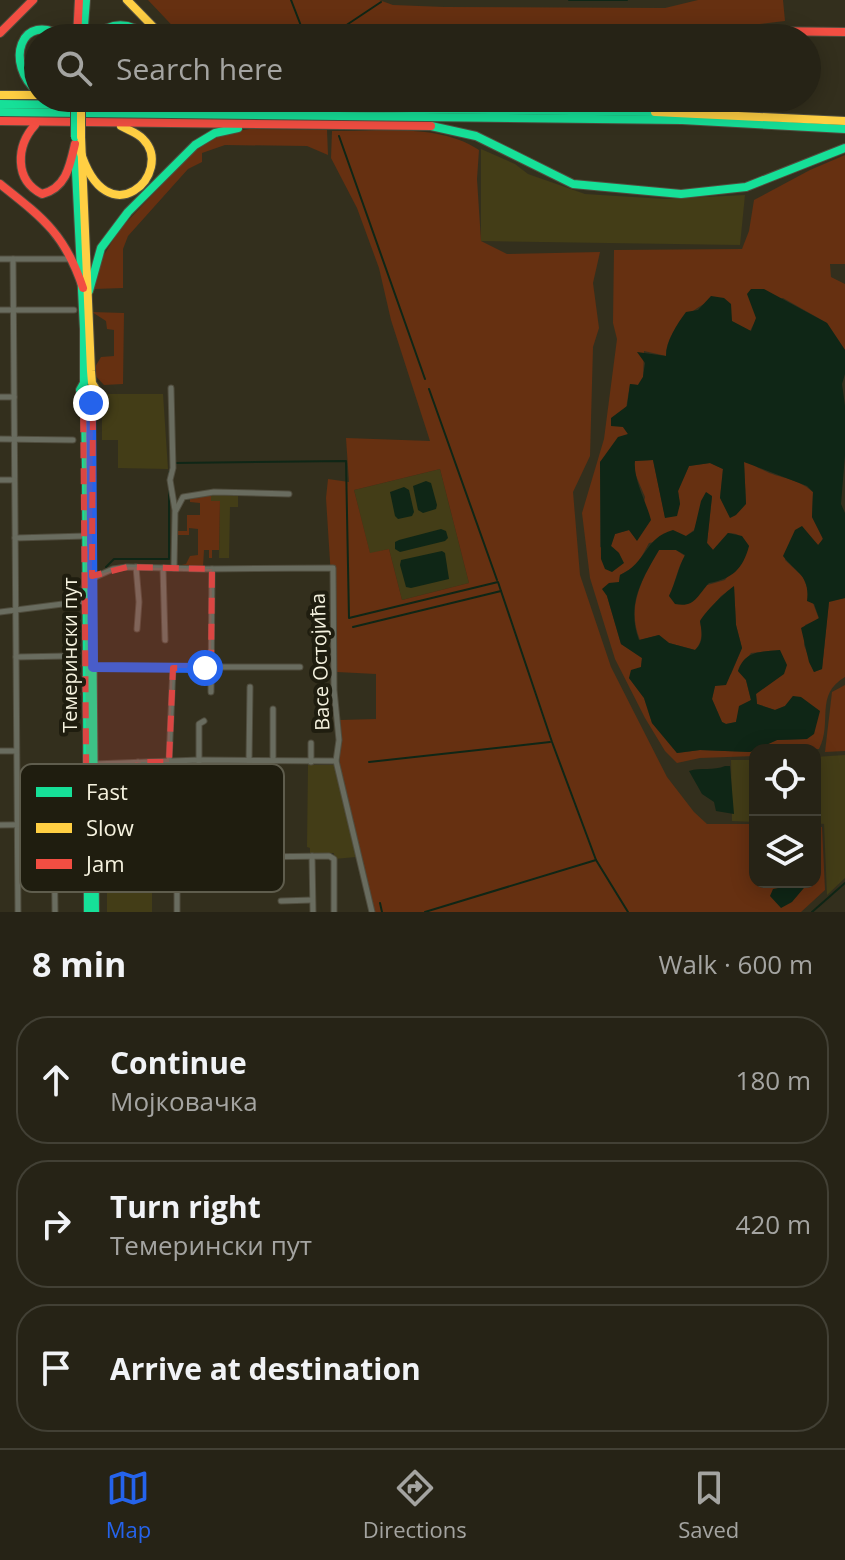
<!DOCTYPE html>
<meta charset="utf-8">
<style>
body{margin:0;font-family:"Open Sans",sans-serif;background:#2e2b1f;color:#f1f3f6}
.controls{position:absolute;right:24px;bottom:24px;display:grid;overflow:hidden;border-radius:16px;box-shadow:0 4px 20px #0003}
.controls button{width:72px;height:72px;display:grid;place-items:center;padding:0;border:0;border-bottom:2px solid #424035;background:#262316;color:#f1f3f6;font:40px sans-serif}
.stop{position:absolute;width:24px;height:24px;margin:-18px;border:6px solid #2563eb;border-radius:50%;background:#fff}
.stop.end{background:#2563eb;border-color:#fff;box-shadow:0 2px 8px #0008}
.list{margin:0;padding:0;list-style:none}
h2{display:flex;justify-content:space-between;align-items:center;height:104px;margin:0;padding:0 32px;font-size:34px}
h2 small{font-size:26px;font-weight:400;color:#a4a4a1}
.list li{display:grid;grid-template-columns:52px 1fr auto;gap:24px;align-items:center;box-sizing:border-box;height:128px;margin:0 16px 16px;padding:0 16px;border:2px solid #424035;border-radius:32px}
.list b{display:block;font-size:30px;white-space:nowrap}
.list p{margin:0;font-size:26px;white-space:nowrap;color:#a4a4a1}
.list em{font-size:26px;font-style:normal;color:#a4a4a1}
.icon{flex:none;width:44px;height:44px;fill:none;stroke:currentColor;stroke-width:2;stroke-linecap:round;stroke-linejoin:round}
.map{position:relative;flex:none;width:845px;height:912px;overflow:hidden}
.search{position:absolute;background:#262316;box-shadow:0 4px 20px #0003;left:24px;right:24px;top:24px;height:88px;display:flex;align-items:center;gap:20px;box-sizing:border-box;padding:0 28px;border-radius:44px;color:#a4a4a1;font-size:30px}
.sheet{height:536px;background:#262316}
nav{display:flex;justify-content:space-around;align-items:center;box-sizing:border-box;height:112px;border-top:2px solid #424035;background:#262316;font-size:22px;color:#a4a4a1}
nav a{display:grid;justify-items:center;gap:4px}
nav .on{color:#2563eb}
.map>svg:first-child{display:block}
.built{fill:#433d17}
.green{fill:#663011;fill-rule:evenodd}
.water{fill:#0f2616}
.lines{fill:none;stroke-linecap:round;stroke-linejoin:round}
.stream{stroke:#0f2616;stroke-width:2}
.street-casing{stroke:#504d3e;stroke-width:7}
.fast-casing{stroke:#504d3e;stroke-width:10}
.slow-casing{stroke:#504d3e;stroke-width:10}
.jam-casing{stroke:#504d3e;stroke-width:10}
.street{stroke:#696c5f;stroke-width:5}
.fast{stroke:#16e098;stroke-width:8}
.slow{stroke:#ffcf43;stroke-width:8}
.jam{stroke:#f24e42;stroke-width:8}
.fast-bridge-casing{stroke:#504d3e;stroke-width:10;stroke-linecap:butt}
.slow-bridge-casing{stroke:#504d3e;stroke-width:10;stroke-linecap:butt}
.fast-bridge{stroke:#16e098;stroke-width:8}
.slow-bridge{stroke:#ffcf43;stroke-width:8}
.route{stroke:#2563eb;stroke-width:10}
.marked{fill:#db4643;fill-opacity:0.2;stroke:#db4643;stroke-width:6;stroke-dasharray:16 10;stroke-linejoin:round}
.labels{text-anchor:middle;stroke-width:8;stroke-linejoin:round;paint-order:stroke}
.street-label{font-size:20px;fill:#f5f2df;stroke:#1f1d0f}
.key{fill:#1f1d0f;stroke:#5f5d4d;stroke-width:2}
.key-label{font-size:22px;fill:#f5f2df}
</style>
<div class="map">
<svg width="845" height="912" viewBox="0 0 845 912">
<rect width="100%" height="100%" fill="#332f1d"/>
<!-- built -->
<g class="built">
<polygon points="481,149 515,164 528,174 585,194 665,199 745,195 740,245 481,241"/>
<polygon points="102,394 163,394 168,469 118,468 118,440 102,440"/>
<polygon points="440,469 469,583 402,600 389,549 370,554 354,490"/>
<polygon points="211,495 238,495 238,507 230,507 229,558 219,558 220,501 211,501"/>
<polygon points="845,755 845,878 827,895 824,824 815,823 815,757"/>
<polygon points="731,760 755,760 755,822 732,821"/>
<polygon points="308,765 334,765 356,857 334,859 334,853 310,853 310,848 307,847"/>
<rect x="107" y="862" width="45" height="50"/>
</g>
<!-- green -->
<g class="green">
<polygon points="148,0 379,0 393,5 444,7 665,8 698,0 783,0 785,21 719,29 698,38 184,38"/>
<path d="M250 129 327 130 328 155 307 146 225 145 202 153V162L188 169 128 236 123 249V288L94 289 98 265 119 230 195 150C212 136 228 132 250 129Z"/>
<path d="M332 131C380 132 438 123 479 150L477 179 481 241 507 254 600 252 593 283 599 328 593 347 590 456 573 492 580 575 611 667 667 777 694 812 707 824H755V882H815V826L822 827 825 890 801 912H375C363 864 344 813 340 764 339 749 343 735 340 720L376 719V674L337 672 326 498 328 479 349 482 346 438 430 441 391 320 379 268 357 208 331 158ZM440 469 469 583 402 600 389 549 370 553 354 490Z"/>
<path d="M845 155V264H830L831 277 845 284V350L827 323 783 298 753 305 757 318 750 331 731 321V304C723 303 711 301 704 304 685 314 666 334 666 356L644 351 643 377 638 385 630 384 623 427 628 434 600 462V547L619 553 611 546 615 534 629 530 637 540 645 497 634 471V461L653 460 665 517 680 504 678 491 689 466 710 463 723 469 720 498 746 504 744 462C753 463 755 467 763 470 780 479 796 477 813 492L812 517 823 538 819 546 801 527 785 560 803 577 819 619 805 625 804 645 814 672 822 669 829 601 845 598V593V677C814 695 833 722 819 749L755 750V756L700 758 677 763 665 751 645 718 615 659 590 578 582 513 604 439 617 339 613 323 614 250 742 249 749 231 754 200 810 170ZM707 493 712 497 707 543 713 550 728 533C739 533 743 537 749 546L725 580 669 596C676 582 677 568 685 556L676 550H659C642 579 626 606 640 640L659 635 669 643 695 650C703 642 702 632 700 622L721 596 734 587 736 625 742 648 731 674 715 686 712 699 722 722 726 724 736 722 739 711 751 700 746 680 738 671 751 653 780 650 756 694 757 704 775 710 785 706 793 696 807 739 777 740 750 752 700 750 677 753 652 723 644 698 629 678 641 667 642 658 621 644 607 596 619 582 620 575 637 565 649 543 686 536 694 530Z"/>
<polygon points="92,312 124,313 123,384 104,385 92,372 101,357 114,356 114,330 107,329 106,321"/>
<polygon points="211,495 211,501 220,501 219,550 212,550 212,558 209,558 209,550 204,550 203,567 177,566 186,564 190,556 198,555 198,529 189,528 189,535 178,535 177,560 177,531 187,531 187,515 200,515 200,503 190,502 190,499"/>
<polygon points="845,685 845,751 825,752 832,692"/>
</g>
<!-- water -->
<g class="water">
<path d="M751 289H764L827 323 845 350V374L842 384 845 406V455L841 504 845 513V598L829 602 822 669 814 672 809 662 801 628 819 618 814 604 807 601C810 575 797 574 783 556L795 530 802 526 818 545 823 539 812 517 813 492 807 486 744 462 746 504 736 515 730 518 720 498 723 469 710 463 689 466 678 491 680 504 677 516 665 518 653 460 635 461C633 479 646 501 651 520L637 541 629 530 615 534 611 546 619 553 624 563 612 572 605 569 601 559 600 462 618 437 628 434 623 427 611 426V418L627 406 630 384 638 385 643 377 645 363 637 352 666 356C666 341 677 324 686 312L698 310 711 296 724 298 731 304 732 321 751 331 756 318 747 294Z"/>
<polygon points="426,481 431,483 437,505 436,509 423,513 418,510 413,486"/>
<polygon points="404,487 409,490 414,512 412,516 398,519 395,516 390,492"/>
<path d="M706 492 712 496 707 543 713 550 728 533 742 536 749 546C743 569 732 579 709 583 697 596 695 608 675 604L669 596C676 582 678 568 685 555L676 550H659C642 579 626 605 639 640L659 635 669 643 695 650C704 642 702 632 700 621 705 612 724 593 734 586L736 625 742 648 726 685 715 686 712 699 722 722 726 724 736 722 739 706 751 700 746 680 738 671C745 650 761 652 780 650L787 665 784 674 756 694 757 704 775 710 785 706 793 696 801 697 820 711 814 734 807 739 777 740 750 752 700 750 677 753 652 723 644 698 629 678 631 670 641 667 642 658 621 644 607 596 602 589 609 583 619 582 620 575C647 563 644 538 673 530L686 536 694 531 701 501Z"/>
<polygon points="441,529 446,531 448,538 445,541 400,552 395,549 395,542 399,540"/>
<polygon points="442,551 445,553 449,579 411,588 406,587 400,565 401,560"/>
<path d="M725 766H730L734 814 716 811 714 802 702 794 689 771C701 767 714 771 725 766Z"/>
<polygon points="787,882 809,882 792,902 781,908 770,896 773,889 788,886"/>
</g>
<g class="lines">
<!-- stream -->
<g class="stream">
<polyline points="291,0 303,31"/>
<polyline points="569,0 627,0"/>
<polyline points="327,38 381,2"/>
<polyline points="339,136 425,379"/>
<polyline points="429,389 497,580"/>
<polyline points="174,463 346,461 349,618 498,582 501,591"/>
<polyline points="106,567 114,559 169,559 169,472"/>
<polyline points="353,627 501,591 552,742 596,860 628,912"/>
<polyline points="369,762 550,742"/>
<polyline points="380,903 382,912"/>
<polyline points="425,912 596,860"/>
<polyline points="812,912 845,883"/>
</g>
<!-- street casing -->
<g class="street-casing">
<g id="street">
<polyline points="0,259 68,259"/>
<polyline points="13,259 18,912"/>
<polyline points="0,310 74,310"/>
<polyline points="171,388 173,468 170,480 175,510"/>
<polyline points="0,397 14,397"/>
<polyline points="0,439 73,440"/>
<polyline points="0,480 14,480"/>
<polyline points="15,538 86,536"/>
<polyline points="136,567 139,602 137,629"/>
<polyline points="163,568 165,640"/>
<polyline points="174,568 175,512 183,497 214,492 289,494"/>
<polyline points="93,578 113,569 127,567 204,569 333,568 334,690 339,740 336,761 372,912"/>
<polyline points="0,612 86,601"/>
<polyline points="16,657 68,656"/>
<polyline points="93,667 300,667"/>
<polyline points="211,692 212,569"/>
<polyline points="273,709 273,761"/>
<polyline points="311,743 311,762"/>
<polyline points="0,751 16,751"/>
<polyline points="249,761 250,687"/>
<polyline points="169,762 173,667"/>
<polyline points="94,764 199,760 336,761"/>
<polyline points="199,797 199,724 204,721"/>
<polyline points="0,825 87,824"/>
<polyline points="54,825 55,912"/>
<polyline points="312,856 313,912"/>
<polyline points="137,858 138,762"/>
<polyline points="175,858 175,835"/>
<polyline points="92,859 329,856 334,859 334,912"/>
<polyline points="281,901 312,900"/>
<polyline points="177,912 177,879"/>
</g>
</g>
<!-- fast casing -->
<g class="fast-casing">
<g id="fast">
<polyline points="83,38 86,0"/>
<path d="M93 38C111 21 130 21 148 38"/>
<path d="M38 92C4 65 20 8 65 38"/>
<polyline points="0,104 655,112"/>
<polyline points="0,112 682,120 845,129"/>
<polyline points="431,126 476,136 573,184 681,194 746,187 845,148"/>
<polyline points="75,152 84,329 84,383 80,390 85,409 86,472 88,912"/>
<polyline points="89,291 101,248 128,212 195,145 215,133 238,128"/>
<polyline points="91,503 95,912"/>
</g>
</g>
<!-- slow casing -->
<g class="slow-casing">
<g id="slow">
<polyline points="127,0 164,38"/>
<polyline points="0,95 37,95"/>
<polyline points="270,98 554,101 578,98"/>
<polyline points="655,112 845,121"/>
<polyline points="81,137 91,371 92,383 97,391 90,409 91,503"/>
<path d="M80 150C107 240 176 172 143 139 138 133 128 130 121 126"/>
</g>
</g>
<!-- jam casing -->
<g class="jam-casing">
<g id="jam">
<polyline points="0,33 33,0"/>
<polyline points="77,38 79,0"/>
<polyline points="719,38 766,31 845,32"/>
<polyline points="0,121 431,126"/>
<path d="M35 125C16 146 14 180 42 194 66 188 70 166 75 144"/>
<path d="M0 184C43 218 65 234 83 288"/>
</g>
</g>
<!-- street -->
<use href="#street" class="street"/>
<!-- fast -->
<use href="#fast" class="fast"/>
<!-- slow -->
<use href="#slow" class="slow"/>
<!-- jam -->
<use href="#jam" class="jam"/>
<!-- fast-bridge casing -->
<g class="fast-bridge-casing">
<polyline id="fast-bridge" points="75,98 75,137"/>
</g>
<!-- slow-bridge casing -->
<g class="slow-bridge-casing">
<polyline id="slow-bridge" points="81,98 81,137"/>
</g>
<!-- fast-bridge -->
<use href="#fast-bridge" class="fast-bridge"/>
<!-- slow-bridge -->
<use href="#slow-bridge" class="slow-bridge"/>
</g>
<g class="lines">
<!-- route -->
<polyline class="route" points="91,403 93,667 205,668"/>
</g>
<!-- marked area -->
<path class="marked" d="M83 397 93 398 92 576 127 567 212 569 211 668H173L169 762H138L137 858 87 859Z"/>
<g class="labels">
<!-- street labels -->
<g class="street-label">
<text transform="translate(70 655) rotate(-90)" y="7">Темерински пут</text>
<text transform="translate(320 662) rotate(-92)" y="7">Васе Остојића</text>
</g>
</g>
<!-- legend -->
<rect x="20" y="764" width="264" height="128" rx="12" class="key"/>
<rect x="36" y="787" width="36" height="10" fill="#16e098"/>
<rect x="36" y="823" width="36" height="10" fill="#ffcf43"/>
<rect x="36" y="859" width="36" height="10" fill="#f24e42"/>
<g class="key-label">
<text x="86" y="800">Fast</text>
<text x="86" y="836">Slow</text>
<text x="86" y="872">Jam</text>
</g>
</svg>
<div class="controls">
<button><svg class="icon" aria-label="locate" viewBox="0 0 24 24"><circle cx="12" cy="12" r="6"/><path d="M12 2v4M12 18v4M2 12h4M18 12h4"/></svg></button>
<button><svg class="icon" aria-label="layers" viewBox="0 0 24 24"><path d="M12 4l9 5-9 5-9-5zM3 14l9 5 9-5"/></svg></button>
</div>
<div class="stop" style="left:205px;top:668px"></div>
<div class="stop end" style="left:91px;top:403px"></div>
<div class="search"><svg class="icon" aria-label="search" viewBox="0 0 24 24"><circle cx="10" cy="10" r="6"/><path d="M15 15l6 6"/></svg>Search here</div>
</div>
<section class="sheet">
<h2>8 min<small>Walk · 600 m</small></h2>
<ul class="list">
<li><svg class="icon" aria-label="ahead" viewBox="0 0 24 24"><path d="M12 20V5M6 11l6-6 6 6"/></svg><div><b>Continue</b><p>Мојковачка</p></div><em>180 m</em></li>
<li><svg class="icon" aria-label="right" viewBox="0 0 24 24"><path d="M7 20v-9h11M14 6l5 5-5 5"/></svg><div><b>Turn right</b><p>Темерински пут</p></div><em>420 m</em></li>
<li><svg class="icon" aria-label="arrive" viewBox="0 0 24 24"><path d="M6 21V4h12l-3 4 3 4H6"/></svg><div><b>Arrive at destination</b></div></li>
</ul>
</section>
<nav>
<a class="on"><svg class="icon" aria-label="map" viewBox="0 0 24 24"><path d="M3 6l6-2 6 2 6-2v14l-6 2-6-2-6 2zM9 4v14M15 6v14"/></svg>Map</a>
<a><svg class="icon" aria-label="directions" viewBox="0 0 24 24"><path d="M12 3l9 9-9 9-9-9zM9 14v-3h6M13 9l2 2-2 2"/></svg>Directions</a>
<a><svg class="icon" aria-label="saved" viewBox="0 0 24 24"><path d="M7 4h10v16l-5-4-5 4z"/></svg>Saved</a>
</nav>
